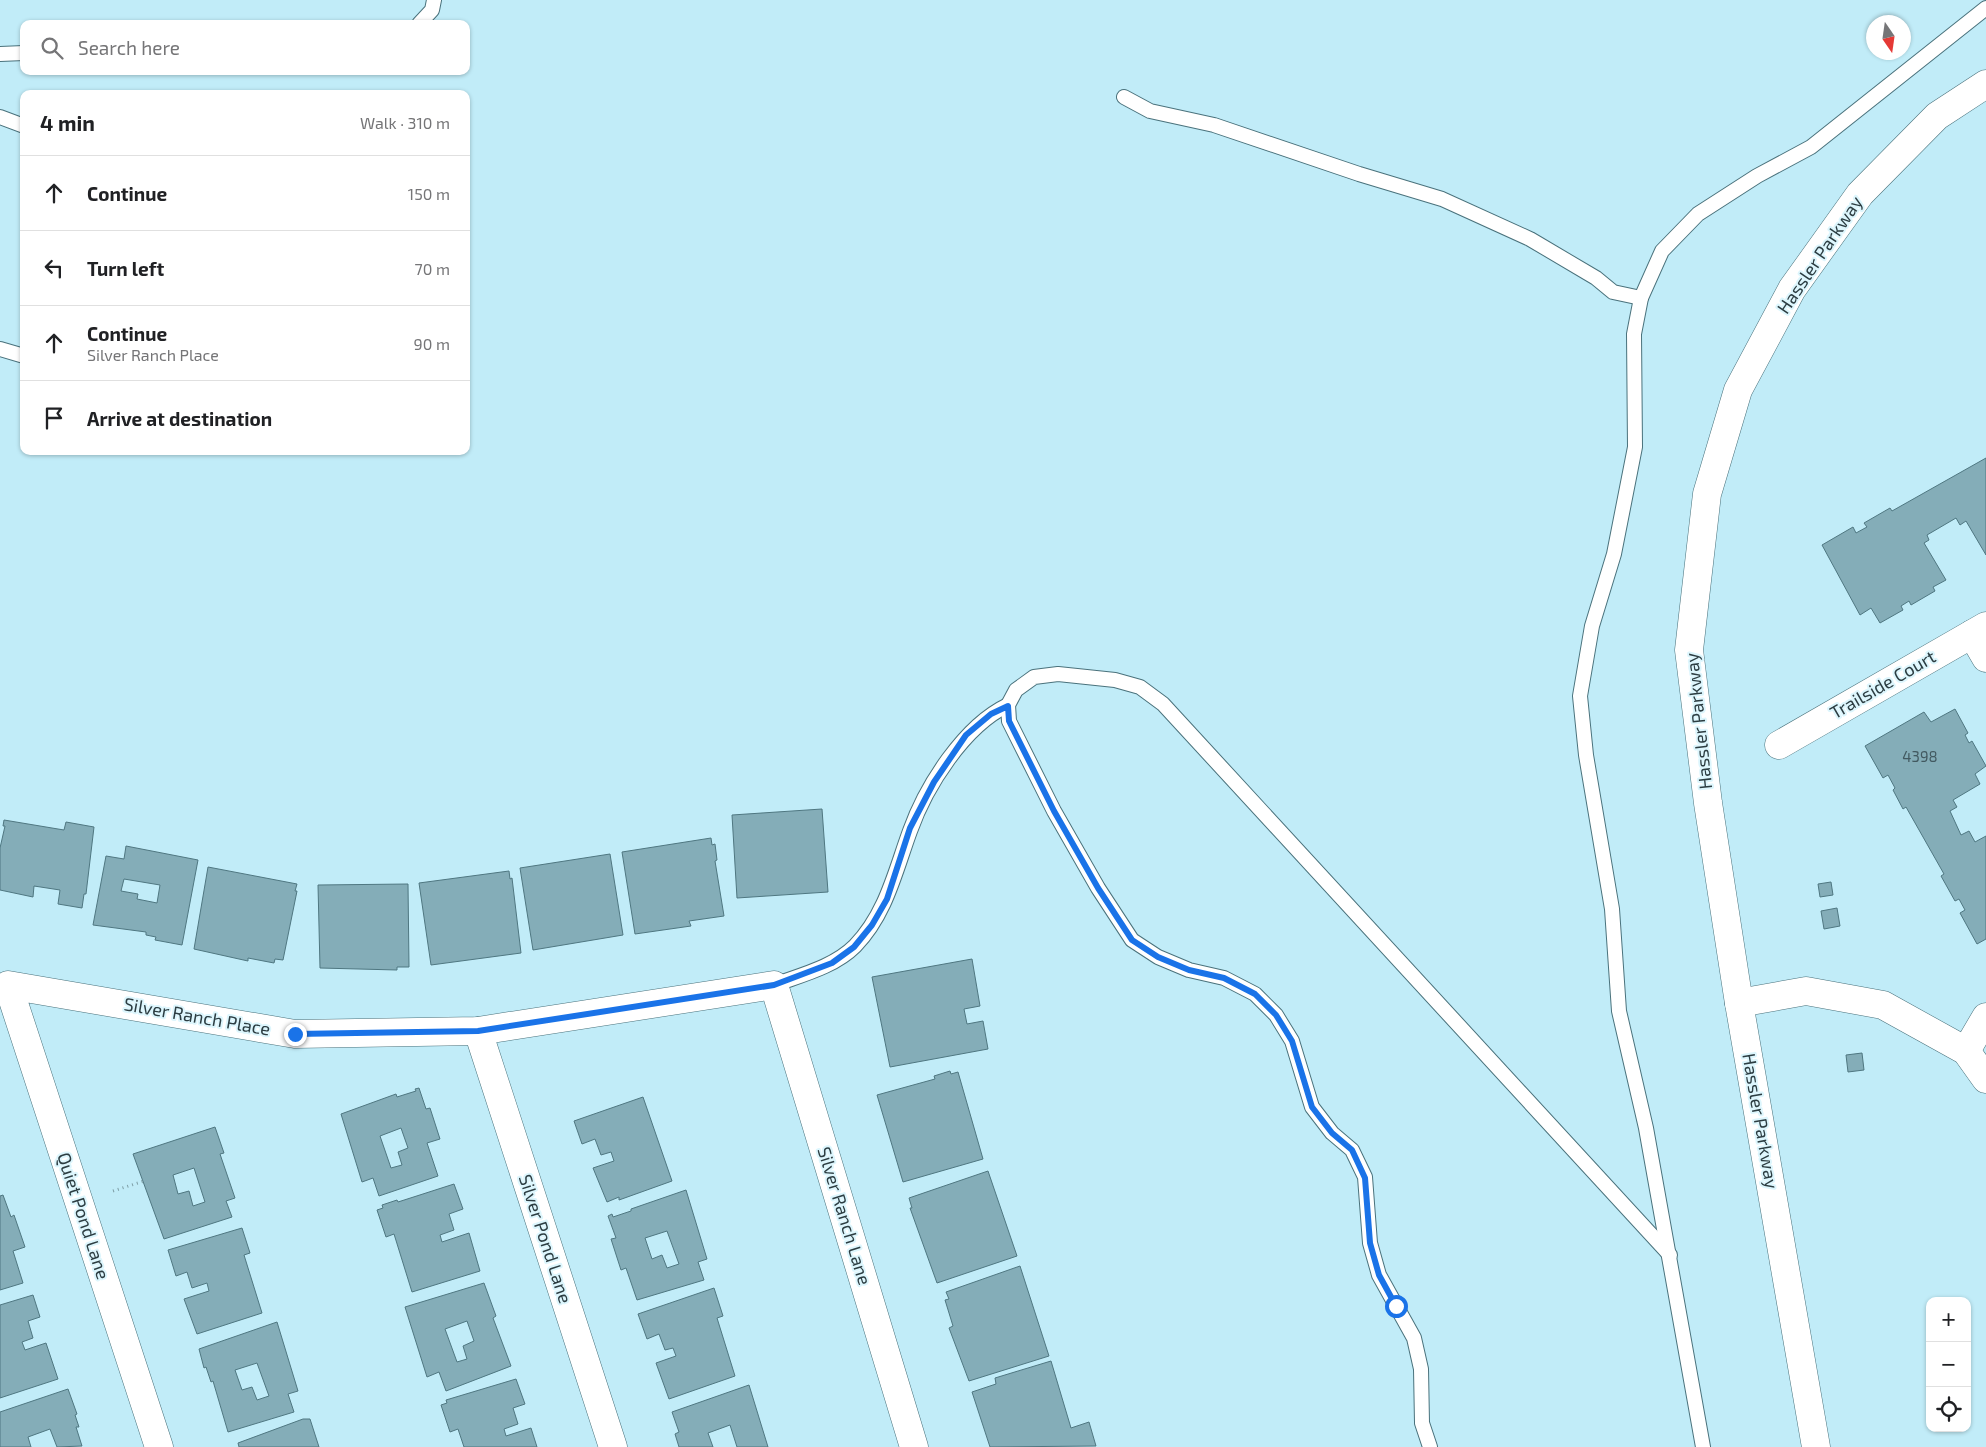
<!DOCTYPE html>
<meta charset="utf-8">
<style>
body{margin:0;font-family:"Exo 2",sans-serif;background:#f6f6f6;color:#202124}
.controls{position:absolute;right:15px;bottom:15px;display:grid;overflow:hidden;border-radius:10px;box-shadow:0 1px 4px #0004}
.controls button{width:45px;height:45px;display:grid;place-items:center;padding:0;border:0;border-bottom:1px solid #e0e0e0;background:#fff;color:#202124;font:25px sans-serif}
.compass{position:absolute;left:1866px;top:15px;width:45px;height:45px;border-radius:50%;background:#fff;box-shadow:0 1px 4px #0004;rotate:167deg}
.stop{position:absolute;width:15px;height:15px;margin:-11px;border:4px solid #1a73e8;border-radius:50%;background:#fff}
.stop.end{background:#1a73e8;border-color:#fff;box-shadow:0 1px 5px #0008}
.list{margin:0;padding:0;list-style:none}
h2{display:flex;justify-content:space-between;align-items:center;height:65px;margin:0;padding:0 20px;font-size:21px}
h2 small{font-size:16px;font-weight:400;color:#757577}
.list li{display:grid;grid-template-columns:32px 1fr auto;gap:15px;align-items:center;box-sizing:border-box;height:75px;padding:0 20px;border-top:1px solid #e0e0e0}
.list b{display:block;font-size:19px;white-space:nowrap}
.list p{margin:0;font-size:16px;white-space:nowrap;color:#757577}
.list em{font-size:16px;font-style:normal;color:#757577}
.icon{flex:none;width:28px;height:28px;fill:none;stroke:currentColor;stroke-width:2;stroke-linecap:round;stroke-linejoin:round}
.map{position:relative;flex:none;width:1986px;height:1447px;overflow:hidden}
.search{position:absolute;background:#fff;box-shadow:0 1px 4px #0004;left:20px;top:20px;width:450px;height:55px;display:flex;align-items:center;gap:12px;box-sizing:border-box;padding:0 18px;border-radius:10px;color:#757577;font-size:19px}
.panel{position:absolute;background:#fff;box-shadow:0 1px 4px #0004;left:20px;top:90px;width:450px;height:365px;border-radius:10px}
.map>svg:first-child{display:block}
.building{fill:#84adb8;stroke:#4f7781;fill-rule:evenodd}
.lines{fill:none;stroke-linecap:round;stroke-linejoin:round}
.lane-casing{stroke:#4a727c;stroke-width:16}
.street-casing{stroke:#4a727c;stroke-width:29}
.secondary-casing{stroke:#4a727c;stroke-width:29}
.path{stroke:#7e9ea6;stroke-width:3;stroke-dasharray:1 4;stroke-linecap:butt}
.lane{stroke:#fff;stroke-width:14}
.street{stroke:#fff;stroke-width:28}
.secondary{stroke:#fff;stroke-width:28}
.route{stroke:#1a73e8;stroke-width:6}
.labels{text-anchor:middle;stroke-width:4;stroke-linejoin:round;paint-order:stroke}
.number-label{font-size:15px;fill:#425960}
.street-label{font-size:18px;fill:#2c3d42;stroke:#ddf6fd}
</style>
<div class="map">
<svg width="1986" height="1447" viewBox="0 0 1986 1447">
<rect width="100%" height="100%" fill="#c1ecf8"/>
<!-- building -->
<g class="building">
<polygon points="1986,458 1986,555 1966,521 1960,525 1956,518 1927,535 1929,540 1924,543 1946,580 1933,587 1935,591 1911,605 1909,601 1901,606 1903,610 1880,623 1871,608 1860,615 1822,545 1853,527 1856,533 1867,527 1864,523 1890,508 1892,511"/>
<polygon points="1955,709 1968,733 1965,735 1969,743 1972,741 1986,766 1975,774 1980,784 1953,800 1957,807 1950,811 1961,835 1969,831 1975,842 1986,836 1986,939 1977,944 1960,913 1965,910 1959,899 1955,901 1941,876 1944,874 1906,807 1903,809 1893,790 1895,788 1888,775 1883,778 1865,746 1924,712 1931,722"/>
<polygon points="822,809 828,892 737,898 732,815"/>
<polygon points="4,820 64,830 66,822 94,827 86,894 84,894 82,908 58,904 60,890 34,886 33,897 0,890 0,848 5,826 3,826"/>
<polygon points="711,838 712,845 715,844 717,860 715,861 724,916 689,921 691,926 635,934 622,852"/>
<path d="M126 846 198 860 182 945 155 940 156 937 146 935V932L93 925 106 856 124 859ZM124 879 160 885 157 903 137 899 138 894 121 891Z"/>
<polygon points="610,854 623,935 533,950 520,868"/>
<polygon points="208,867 297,884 295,891 297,891 283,960 275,959 274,963 248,958 248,961 194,949"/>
<polygon points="509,871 510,879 512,878 521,953 431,965 419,883"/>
<polygon points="1831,882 1833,895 1820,897 1818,884"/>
<polygon points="408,884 409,967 397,967 397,970 320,968 318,885"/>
<polygon points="1837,908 1840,926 1824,929 1821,911"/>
<polygon points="972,959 980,1006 964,1009 967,1024 983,1021 988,1049 890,1067 872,977"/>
<polygon points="1862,1053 1864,1070 1848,1072 1846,1055"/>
<polygon points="950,1071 951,1074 958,1072 983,1159 903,1182 877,1095 935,1079 934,1076"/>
<path d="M419 1088 426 1109 430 1108 440 1139 427 1143 438 1176 379 1196 373 1178 362 1182 341 1114 396 1094 397 1097 416 1091 415 1089ZM401 1128 408 1148 398 1152 402 1165 391 1168 380 1136Z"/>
<polygon points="643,1097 672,1181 619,1200 619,1197 607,1202 593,1168 614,1161 611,1152 601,1155 595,1139 582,1144 574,1121"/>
<path d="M215 1127 224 1153 220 1154 235 1198 226 1201 232 1217 164 1239 133 1154ZM194 1168 205 1202 193 1206 189 1191 178 1194 173 1175Z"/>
<polygon points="988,1171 1017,1256 937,1283 910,1208 912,1208 909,1198"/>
<polygon points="454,1184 463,1209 449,1214 454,1230 440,1235 442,1242 469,1233 480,1271 412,1292 394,1234 386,1237 377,1210 383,1208 382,1205 397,1200 398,1202"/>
<path d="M686 1190 707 1259 698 1262 704 1280 637 1300 626 1268 621 1270 611 1239 616 1238 608 1216 612 1214 613 1217 631 1211V1209ZM667 1231 679 1264 667 1268 662 1255 652 1259 645 1238Z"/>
<polygon points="3,1195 11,1217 14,1215 25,1247 13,1251 23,1283 0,1290 0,1196"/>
<polygon points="242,1228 250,1253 244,1255 262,1313 197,1334 184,1299 209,1291 207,1283 192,1288 187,1272 176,1276 168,1250"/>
<polygon points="1020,1266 1049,1356 969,1381 949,1328 953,1326 945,1300 949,1299 946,1292"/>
<path d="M484 1283 496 1316 493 1318 511 1366 446 1391 439 1372 427 1377 405 1307ZM467 1321 474 1341 463 1346 467 1359 457 1362 445 1329Z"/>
<polygon points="714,1288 723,1316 717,1318 735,1376 669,1399 656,1363 676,1356 673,1348 665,1350 659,1334 647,1339 638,1314"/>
<polygon points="33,1295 40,1317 28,1321 33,1338 22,1342 25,1350 46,1343 58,1379 0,1398 0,1305"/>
<path d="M277 1322 298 1391 288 1394 294 1412 228 1432 213 1381 211 1382 206 1367 204 1368 199 1349ZM257 1363 269 1396 257 1400 252 1387 242 1390 235 1370Z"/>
<polygon points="1051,1361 1071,1428 1089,1422 1096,1446 990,1447 972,1392 996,1384 995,1378"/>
<polygon points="516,1379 525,1404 513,1408 518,1424 504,1429 506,1436 531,1428 537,1447 464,1447 458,1429 450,1432 441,1405 447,1403 446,1400"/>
<polygon points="749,1385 768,1447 737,1447 730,1425 708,1433 713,1447 679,1447 675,1434 679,1432 672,1412"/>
<polygon points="68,1389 77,1414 75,1415 79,1427 76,1427 82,1446 57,1447 50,1429 28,1437 31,1447 0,1447 0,1412"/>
<polygon points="303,1419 310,1419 319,1447 239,1447 238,1443"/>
</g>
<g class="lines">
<!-- lane casing -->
<g class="lane-casing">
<g id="lane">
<polyline points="419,24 432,10 434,0"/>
<polyline points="0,54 24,53"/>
<polyline points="1124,97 1150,111 1214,125 1359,174 1442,199 1530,239 1596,278 1613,292 1641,298"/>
<polyline points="0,117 24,126"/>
<polyline points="0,349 24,356"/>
<path d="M774 985C801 975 834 967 855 946 886 914 895 872 910 831 926 786 964 726 1008 705"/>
<polyline points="1430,1447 1422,1423 1421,1369 1414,1338 1379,1275 1370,1243 1365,1177 1352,1150 1332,1133 1312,1107 1292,1041 1276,1015 1255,994 1224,978 1189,970 1158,957 1132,940 1098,888 1054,811 1009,721 1008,705 1016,690 1034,677 1058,674 1115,680 1140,687 1163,704 1670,1255"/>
<polyline points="1703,1447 1646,1128 1619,1011 1612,909 1586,755 1580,696 1592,626 1614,554 1635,447 1634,334 1641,298 1662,251 1698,214 1757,176 1811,147 1986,8"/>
</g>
</g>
<!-- street casing -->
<g class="street-casing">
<g id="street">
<polyline points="1972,634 1986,658"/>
<polyline points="1779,745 1986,626"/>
<polyline points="1739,1003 1806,991 1883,1005 1966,1051 1986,1079"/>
<polyline points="478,1031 613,1447"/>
<polyline points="1966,1051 1986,1017"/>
<polyline points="159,1447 8,985 295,1034 478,1031 774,985 914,1447"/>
</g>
</g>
<!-- secondary casing -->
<g class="secondary-casing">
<polyline id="secondary" points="1816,1447 1739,1003 1708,803 1689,650 1707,494 1738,390 1792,289 1860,194 1937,116 1986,84"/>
</g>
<!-- path -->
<polyline class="path" points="113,1191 144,1181"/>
<!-- lane -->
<use href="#lane" class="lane"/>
<!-- street -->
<use href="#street" class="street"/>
<!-- secondary -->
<use href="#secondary" class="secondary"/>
</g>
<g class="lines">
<!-- route -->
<polyline class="route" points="295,1034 478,1031 774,985 832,963 854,947 872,925 887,899 910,828 934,782 966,735 991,714 1008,706 1009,721 1054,811 1098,888 1132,940 1158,957 1189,970 1224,978 1255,994 1276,1015 1292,1041 1312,1107 1332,1133 1352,1150 1365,1178 1370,1243 1379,1275 1396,1306"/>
</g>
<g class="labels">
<!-- number labels -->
<g class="number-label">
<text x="1920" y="762">4398</text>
</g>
<!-- street labels -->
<g class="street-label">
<text transform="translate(1820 255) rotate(-56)" y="6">Hassler Parkway</text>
<text transform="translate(1883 685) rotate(-30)" y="6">Trailside Court</text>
<text transform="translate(1699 721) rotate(-96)" y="6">Hassler Parkway</text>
<text transform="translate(197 1017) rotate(10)" y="6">Silver Ranch Place</text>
<text transform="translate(1760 1121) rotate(80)" y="6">Hassler Parkway</text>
<text transform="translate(83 1216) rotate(72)" y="6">Quiet Pond Lane</text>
<text transform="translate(844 1216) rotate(73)" y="6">Silver Ranch Lane</text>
<text transform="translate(545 1239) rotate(72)" y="6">Silver Pond Lane</text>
</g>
</g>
</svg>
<div class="controls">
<button>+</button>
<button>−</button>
<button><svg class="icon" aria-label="locate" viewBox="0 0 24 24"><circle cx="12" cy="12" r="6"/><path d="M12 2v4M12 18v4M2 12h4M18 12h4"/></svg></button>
</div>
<svg class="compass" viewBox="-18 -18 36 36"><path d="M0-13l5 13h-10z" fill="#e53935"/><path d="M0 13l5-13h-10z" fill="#757577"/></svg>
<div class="stop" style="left:1396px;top:1306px"></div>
<div class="stop end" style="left:295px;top:1034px"></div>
<div class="search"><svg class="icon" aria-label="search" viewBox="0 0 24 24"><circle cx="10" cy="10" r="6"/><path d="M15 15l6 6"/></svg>Search here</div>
<section class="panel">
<h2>4 min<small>Walk · 310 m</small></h2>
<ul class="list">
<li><svg class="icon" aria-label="ahead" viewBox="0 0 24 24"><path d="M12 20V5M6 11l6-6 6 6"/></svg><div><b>Continue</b></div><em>150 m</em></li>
<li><svg class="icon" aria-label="left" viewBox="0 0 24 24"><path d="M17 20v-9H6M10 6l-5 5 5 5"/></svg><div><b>Turn left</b></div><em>70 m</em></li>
<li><svg class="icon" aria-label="ahead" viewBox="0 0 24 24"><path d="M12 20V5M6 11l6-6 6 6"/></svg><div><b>Continue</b><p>Silver Ranch Place</p></div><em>90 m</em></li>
<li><svg class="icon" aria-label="arrive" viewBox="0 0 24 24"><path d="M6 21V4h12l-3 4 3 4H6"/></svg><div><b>Arrive at destination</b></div></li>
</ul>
</section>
</div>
